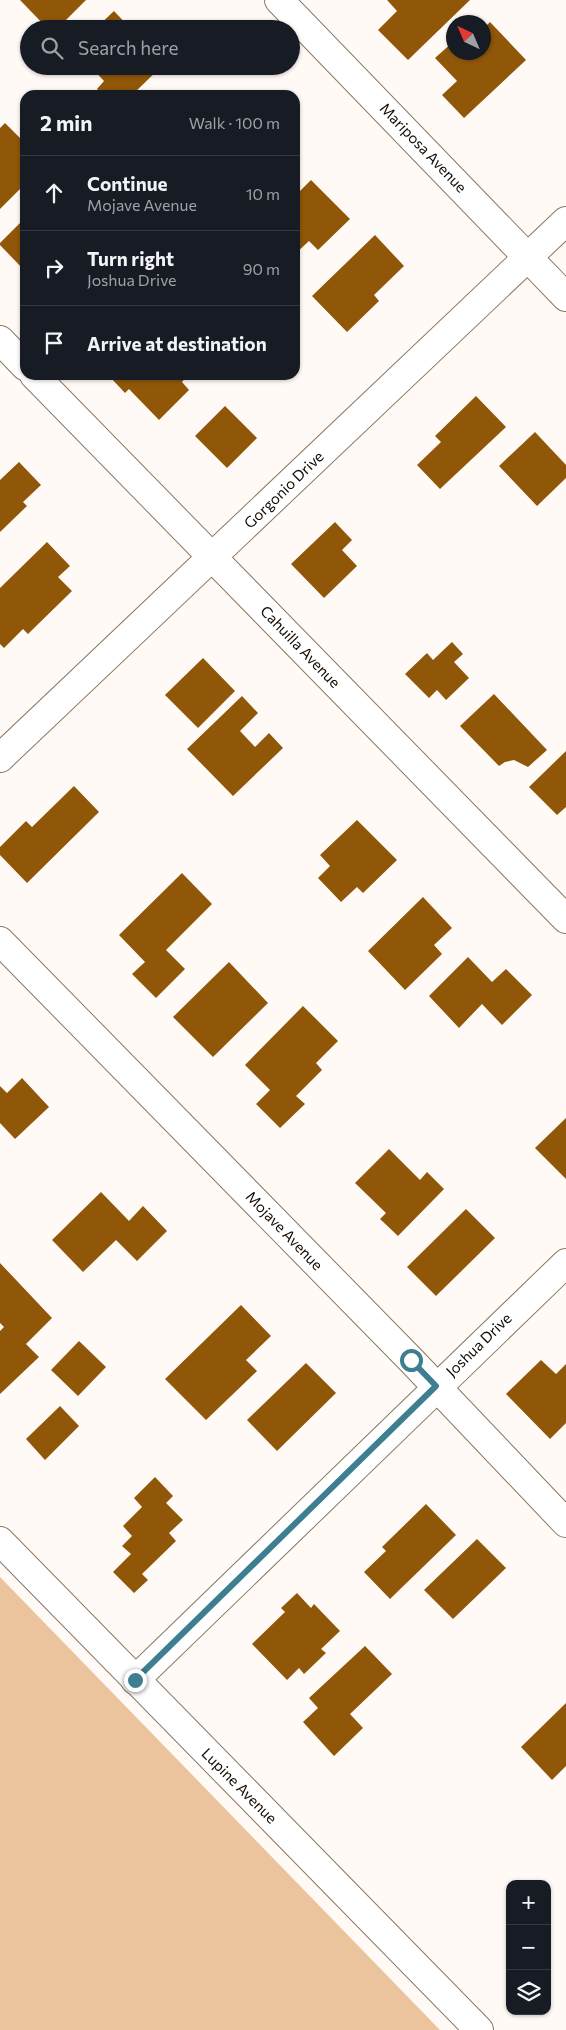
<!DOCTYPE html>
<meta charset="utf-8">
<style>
body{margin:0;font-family:Commissioner,sans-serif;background:#20242c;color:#f1f3f6}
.controls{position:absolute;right:15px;bottom:15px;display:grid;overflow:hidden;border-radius:10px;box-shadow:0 1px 4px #0004}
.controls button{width:45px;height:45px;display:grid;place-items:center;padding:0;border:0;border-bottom:1px solid #363941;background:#171b24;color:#f1f3f6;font:25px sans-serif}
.compass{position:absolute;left:446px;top:15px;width:45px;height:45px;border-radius:50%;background:#171b24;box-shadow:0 1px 4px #0004;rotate:316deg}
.stop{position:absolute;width:15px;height:15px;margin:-11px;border:4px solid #3e7e91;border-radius:50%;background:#fff}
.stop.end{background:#3e7e91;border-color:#fff;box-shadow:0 1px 5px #0008}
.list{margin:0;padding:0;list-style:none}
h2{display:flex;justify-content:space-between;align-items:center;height:65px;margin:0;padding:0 20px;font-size:21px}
h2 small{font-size:16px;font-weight:400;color:#9ea1a6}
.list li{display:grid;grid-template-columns:32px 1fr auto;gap:15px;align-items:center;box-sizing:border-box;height:75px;padding:0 20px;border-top:1px solid #363941}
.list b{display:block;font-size:19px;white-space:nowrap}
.list p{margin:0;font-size:16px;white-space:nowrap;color:#9ea1a6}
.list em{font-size:16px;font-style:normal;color:#9ea1a6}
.icon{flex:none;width:28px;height:28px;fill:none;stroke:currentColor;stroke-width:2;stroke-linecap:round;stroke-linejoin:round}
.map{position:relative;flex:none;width:566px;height:2030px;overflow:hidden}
.search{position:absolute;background:#171b24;box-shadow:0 1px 4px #0004;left:20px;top:20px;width:280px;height:55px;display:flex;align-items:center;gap:12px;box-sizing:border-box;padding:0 18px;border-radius:28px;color:#9ea1a6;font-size:19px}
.panel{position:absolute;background:#171b24;box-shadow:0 1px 4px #0004;left:20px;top:90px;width:280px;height:290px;border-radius:15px}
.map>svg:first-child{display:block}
.green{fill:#ebc39c}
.building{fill:#905709}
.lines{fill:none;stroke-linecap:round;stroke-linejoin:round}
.minor-casing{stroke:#8b7865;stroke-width:30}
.tertiary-casing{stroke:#8b7865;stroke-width:30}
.minor{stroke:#fff;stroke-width:28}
.tertiary{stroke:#fff;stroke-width:28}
.route{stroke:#3e7e91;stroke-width:6}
.labels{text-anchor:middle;stroke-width:5;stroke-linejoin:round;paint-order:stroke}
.street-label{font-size:15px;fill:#110a04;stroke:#fff}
</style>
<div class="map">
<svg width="566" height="2030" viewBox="0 0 566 2030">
<rect width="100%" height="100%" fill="#fffaf6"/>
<!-- green -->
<polygon class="green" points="0,1577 440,2030 0,2030"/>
<!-- building -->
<g class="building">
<polygon points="20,0 86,0 57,29 48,29"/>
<polygon points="387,0 470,0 408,60 378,30 397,11"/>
<polygon points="114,11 131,29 95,29"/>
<polygon points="490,22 526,60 464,118 442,95 457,81 435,58 454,41 454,52 484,52 484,28"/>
<polygon points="90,66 162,66 132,95 103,95 97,89 104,81"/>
<polygon points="5,123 25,143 25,170 23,172 25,173 25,184 0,209 0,128"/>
<polygon points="311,180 350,219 318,250 309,241 295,254 295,196"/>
<polygon points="25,218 25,271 0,245 0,243"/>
<polygon points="375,235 404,266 374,295 379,301 347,332 312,296"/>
<polygon points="112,375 188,375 182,382 189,390 159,420 129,389 125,393 110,377"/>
<polygon points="476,396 506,427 440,489 417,465 441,442 435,436"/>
<polygon points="225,406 257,438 227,468 195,436"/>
<polygon points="535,432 566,465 566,478 537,506 499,466"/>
<polygon points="19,462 41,485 23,502 27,506 0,532 0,480"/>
<polygon points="335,522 352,540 342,550 357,566 324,598 291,564"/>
<polygon points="47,542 70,566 58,577 72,591 28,634 23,629 4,648 0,644 0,588"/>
<polygon points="452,642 463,654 454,662 469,678 446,700 437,690 429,698 405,674 427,653 433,660"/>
<polygon points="203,658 235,691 198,728 165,695"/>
<polygon points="494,694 547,750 528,767 514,760 505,762 499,766 460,726"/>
<polygon points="242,696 258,713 240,731 255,747 269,733 283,748 233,796 187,749"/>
<polygon points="566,751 566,807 557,815 529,787"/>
<polygon points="74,786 99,812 27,883 0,855 0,847 26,821 32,827"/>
<polygon points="357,820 397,860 363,893 357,887 341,902 318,878 330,866 320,855"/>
<polygon points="182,873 212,904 166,950 185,969 156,998 132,974 145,962 119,935"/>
<polygon points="423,897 452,928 434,945 442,954 405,990 368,951"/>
<polygon points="468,957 492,982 506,969 532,995 502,1025 482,1004 459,1028 429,996"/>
<polygon points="229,962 268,1003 213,1057 173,1017"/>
<polygon points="303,1006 338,1041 316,1063 322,1070 296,1096 305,1104 280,1128 256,1104 270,1090 245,1065"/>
<polygon points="22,1078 49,1107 15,1139 0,1123 0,1086 7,1093"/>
<polygon points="566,1118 566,1179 535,1148"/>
<polygon points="389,1149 420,1180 427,1172 444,1189 398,1236 380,1219 386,1213 355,1183"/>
<polygon points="101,1192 129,1221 143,1206 167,1231 137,1261 116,1240 83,1272 52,1240"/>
<polygon points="466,1209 495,1238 436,1296 407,1267"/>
<polygon points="0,1263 52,1318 26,1344 39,1357 0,1394 0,1331 4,1327 0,1323"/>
<polygon points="241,1305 271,1336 246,1360 257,1371 206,1420 165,1379"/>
<polygon points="79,1341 106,1367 78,1396 51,1370"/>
<polygon points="541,1360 556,1374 566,1364 566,1423 550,1439 506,1394"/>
<polygon points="306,1363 336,1393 277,1451 247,1420"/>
<polygon points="60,1406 79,1426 45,1460 26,1439"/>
<polygon points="155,1477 173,1496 166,1503 183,1520 169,1533 176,1541 142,1574 148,1580 134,1593 113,1572 131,1554 122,1546 132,1536 123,1526 142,1507 134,1498"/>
<polygon points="426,1504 456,1535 390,1599 364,1572 386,1551 382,1547"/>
<polygon points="477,1539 506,1568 453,1619 424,1590"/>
<polygon points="297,1593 311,1608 314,1604 340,1631 321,1649 326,1653 304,1674 299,1668 287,1680 252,1644 285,1612 281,1608"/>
<polygon points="365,1646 392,1674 350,1714 363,1728 334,1756 303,1722 318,1708 309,1698"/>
<polygon points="566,1703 566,1766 552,1780 521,1747"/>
</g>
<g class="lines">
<!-- minor casing -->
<g class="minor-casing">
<g id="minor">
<polyline points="279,0 566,297"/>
<polyline points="0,340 25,366"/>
<polyline points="34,375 566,919"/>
<polyline points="0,758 566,221"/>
<polyline points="0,941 411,1360 566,1523"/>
<polyline points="135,1680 566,1263"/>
</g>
</g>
<!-- tertiary casing -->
<g class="tertiary-casing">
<polyline id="tertiary" points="0,1541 479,2030"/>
</g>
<!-- minor -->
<use href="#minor" class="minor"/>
<!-- tertiary -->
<use href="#tertiary" class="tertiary"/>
</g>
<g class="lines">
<!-- route -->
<polyline class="route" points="135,1680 436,1386 411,1360"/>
</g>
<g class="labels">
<!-- street labels -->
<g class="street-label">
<text transform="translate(423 148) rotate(46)" y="5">Mariposa Avenue</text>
<text transform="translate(284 490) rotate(-44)" y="5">Gorgonio Drive</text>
<text transform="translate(300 647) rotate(46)" y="5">Cahuilla Avenue</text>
<text transform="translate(284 1231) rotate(46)" y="5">Mojave Avenue</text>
<text transform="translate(479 1345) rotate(-44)" y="5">Joshua Drive</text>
<text transform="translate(239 1786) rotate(45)" y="5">Lupine Avenue</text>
</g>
</g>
</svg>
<div class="controls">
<button>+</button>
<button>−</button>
<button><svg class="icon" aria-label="layers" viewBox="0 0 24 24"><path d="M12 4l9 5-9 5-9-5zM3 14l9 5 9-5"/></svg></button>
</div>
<svg class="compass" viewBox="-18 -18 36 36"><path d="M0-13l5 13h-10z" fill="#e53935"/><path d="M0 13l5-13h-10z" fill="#9ea1a6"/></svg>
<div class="stop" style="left:411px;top:1360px"></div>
<div class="stop end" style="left:135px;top:1680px"></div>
<div class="search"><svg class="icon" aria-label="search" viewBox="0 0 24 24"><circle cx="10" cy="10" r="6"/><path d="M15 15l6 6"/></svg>Search here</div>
<section class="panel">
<h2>2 min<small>Walk · 100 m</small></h2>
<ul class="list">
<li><svg class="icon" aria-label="ahead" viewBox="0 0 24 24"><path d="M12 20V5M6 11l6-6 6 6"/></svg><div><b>Continue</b><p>Mojave Avenue</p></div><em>10 m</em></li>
<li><svg class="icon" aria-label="right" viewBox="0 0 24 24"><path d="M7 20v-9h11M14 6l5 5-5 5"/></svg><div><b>Turn right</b><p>Joshua Drive</p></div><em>90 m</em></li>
<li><svg class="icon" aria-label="arrive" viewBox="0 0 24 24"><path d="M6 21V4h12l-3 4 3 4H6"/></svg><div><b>Arrive at destination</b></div></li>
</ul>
</section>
</div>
